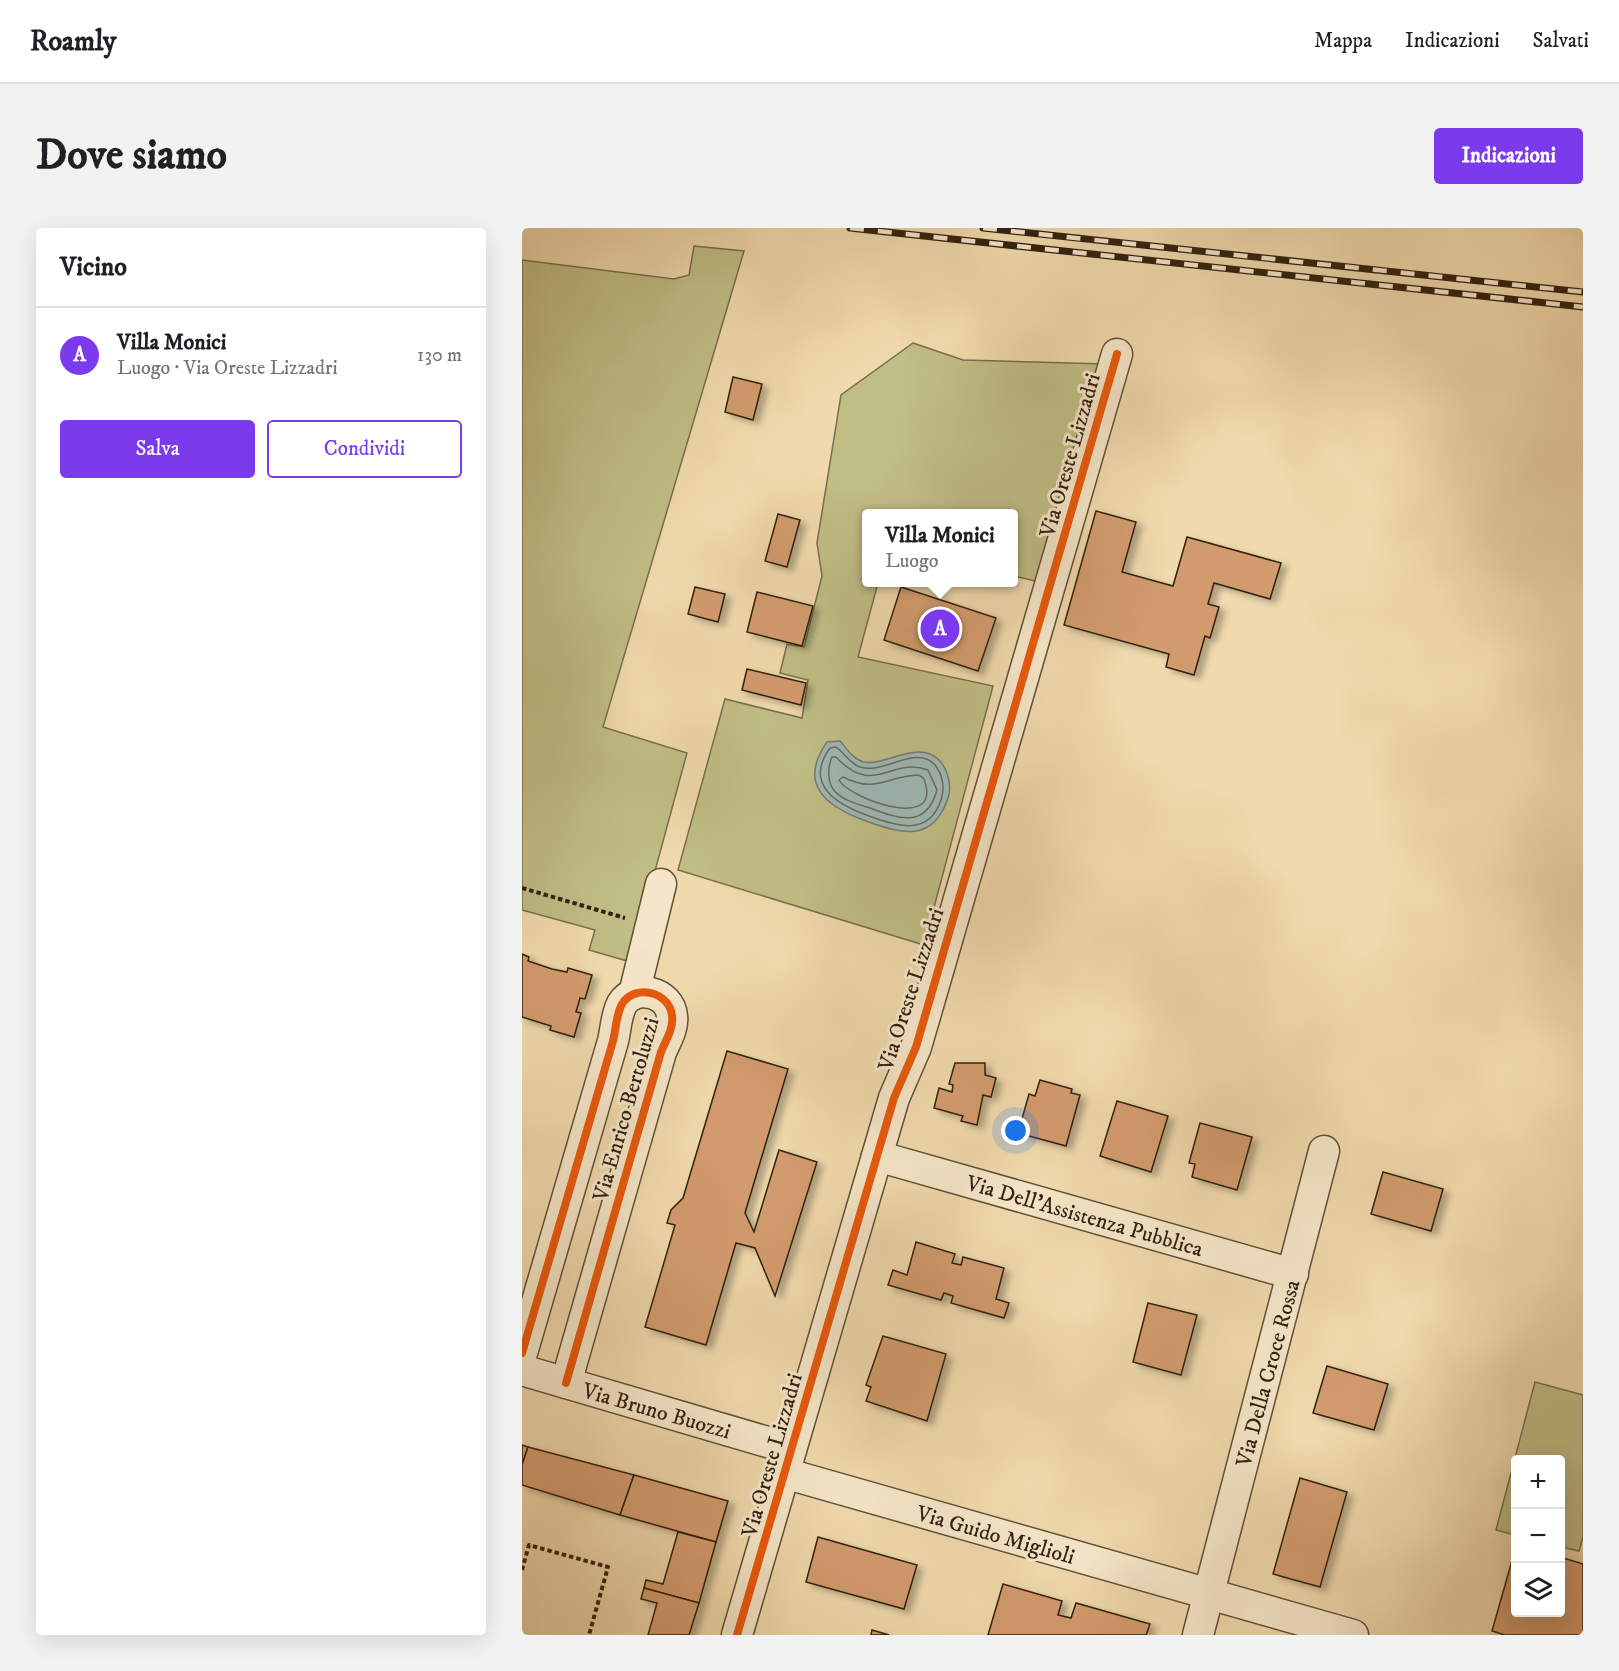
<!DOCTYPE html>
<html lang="it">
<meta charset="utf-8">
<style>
body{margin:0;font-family:"IM FELL DW Pica",serif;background:#f2f2f2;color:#202124}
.controls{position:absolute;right:18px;bottom:18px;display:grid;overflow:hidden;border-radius:6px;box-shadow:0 6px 24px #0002}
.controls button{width:54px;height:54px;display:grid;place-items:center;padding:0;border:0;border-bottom:2px solid #e0e0e0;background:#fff;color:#202124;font:30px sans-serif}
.you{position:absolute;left:494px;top:903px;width:21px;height:21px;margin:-15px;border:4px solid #fff;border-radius:50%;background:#1a73e8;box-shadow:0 0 0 9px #1a73e833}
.badge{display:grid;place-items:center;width:39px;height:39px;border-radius:50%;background:#7c3aed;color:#fff;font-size:20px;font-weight:700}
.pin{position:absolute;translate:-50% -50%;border:3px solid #fff;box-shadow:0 2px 6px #0006}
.popup{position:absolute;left:340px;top:281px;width:156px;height:78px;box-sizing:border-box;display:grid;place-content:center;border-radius:6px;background:#fff;filter:drop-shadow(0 2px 4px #0005);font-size:20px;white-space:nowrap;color:#757577}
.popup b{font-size:22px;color:#202124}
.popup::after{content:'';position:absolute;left:50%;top:100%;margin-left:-12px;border:12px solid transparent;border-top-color:#fff}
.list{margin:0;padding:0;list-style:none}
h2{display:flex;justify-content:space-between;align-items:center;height:78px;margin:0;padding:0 24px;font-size:26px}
h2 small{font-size:20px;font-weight:400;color:#757577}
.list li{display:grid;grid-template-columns:39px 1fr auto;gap:18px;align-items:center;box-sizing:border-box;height:96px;padding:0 24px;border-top:2px solid #e0e0e0}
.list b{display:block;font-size:22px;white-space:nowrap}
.list p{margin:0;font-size:20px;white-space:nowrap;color:#757577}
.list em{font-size:20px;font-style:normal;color:#757577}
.actions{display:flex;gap:12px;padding:18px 24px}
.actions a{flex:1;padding:14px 0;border:2px solid #7c3aed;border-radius:6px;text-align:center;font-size:21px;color:#7c3aed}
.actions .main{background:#7c3aed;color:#fff}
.icon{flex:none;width:33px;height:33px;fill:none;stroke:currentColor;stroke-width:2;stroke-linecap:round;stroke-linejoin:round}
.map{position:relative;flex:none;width:1061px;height:1407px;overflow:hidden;border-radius:6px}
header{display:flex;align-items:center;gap:36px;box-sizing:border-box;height:84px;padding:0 30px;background:#fff;border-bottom:2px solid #e0e0e0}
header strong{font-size:28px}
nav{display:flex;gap:33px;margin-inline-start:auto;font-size:21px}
.intro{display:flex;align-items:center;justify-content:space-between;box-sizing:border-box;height:144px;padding:0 36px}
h1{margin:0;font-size:42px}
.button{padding:15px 27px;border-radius:6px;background:#7c3aed;color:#fff;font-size:21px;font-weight:700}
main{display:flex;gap:36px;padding:0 36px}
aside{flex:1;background:#fff;border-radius:6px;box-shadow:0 6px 24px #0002}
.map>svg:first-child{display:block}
.green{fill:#c0bd85;stroke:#786f4b;stroke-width:1.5}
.water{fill:#9eb8b3;stroke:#727c72;stroke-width:1.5}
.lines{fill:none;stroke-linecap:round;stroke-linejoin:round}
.shore{stroke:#686c62;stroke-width:1.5}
.building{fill:#d29b6d;stroke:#312111;stroke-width:1.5;filter:url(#shadow)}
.street-casing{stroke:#614f38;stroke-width:33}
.path{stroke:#312111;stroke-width:4;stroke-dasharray:4.5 3;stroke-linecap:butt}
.street{stroke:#f5e6c9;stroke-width:30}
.rail-casing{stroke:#312111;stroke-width:7}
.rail{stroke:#f5e6c9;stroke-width:4.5;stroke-dasharray:14;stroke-linecap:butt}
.cycleway-casing{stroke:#f5e6c9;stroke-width:11}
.cycleway{stroke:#e8590c;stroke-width:8}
.labels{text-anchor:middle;stroke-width:6;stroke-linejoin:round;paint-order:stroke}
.street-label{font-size:22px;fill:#312111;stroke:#f5e6c9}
</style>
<header>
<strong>Roamly</strong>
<nav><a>Mappa</a><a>Indicazioni</a><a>Salvati</a></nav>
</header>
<div class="intro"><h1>Dove siamo</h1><a class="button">Indicazioni</a></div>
<main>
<aside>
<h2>Vicino<small></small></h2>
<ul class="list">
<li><span class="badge">A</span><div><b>Villa Monici</b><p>Luogo · Via Oreste Lizzadri</p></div><em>130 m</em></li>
</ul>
<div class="actions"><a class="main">Salva</a><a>Condividi</a></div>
</aside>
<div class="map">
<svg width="1061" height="1407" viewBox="0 0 1061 1407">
<defs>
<filter id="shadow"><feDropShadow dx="6" dy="4" stdDeviation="3" flood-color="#0004"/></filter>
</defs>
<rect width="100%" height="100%" fill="#f0d9ac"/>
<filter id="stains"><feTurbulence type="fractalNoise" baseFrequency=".00333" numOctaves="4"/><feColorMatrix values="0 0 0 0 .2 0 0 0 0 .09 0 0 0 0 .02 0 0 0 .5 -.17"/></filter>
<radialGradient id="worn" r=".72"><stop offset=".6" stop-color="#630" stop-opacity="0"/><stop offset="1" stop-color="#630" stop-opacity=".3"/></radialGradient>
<!-- green -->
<g class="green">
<polygon points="172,18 222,23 81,499 165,525 130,654 112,735 67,722 73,702 0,682 0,32 152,51 167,47"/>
<polygon points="391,115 441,132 583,136 518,354 492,348 492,286 344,286 344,354 356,355 336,429 471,458 402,717 156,642 203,471 280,490 286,452 258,445 265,416 282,419 300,348 295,315 319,167"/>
<polygon points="1013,1154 1061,1167 1061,1309 1057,1323 1039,1319 1038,1232 993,1232 993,1307 974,1302"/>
</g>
<!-- water -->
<path class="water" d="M318 513C324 520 332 532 342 534 365 538 396 511 417 532 426 541 430 559 426 570 411 615 380 606 344 593 305 579 275 557 305 514Z"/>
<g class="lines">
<!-- shore -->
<g class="shore">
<path d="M314 519C323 525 328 536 338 539 361 547 394 516 413 537 421 547 423 560 419 572 407 609 374 598 347 588 316 577 281 557 308 520Z"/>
<path d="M310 529H314C352 570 369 528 406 542L415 562C404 601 377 591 348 580 335 576 319 572 311 561 305 552 306 538 310 529Z"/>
<path d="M396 547C402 549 403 552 404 558 414 602 327 570 317 552L321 549C354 566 365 548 396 547Z"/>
</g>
</g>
<!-- building -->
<g class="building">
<polygon points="211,149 240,156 231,192 203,184"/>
<polygon points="574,283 614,294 600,344 651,358 665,309 759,335 748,371 692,355 686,376 697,379 688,410 683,408 672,447 644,439 647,426 542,397"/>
<polygon points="256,286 278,292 265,339 243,333"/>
<polygon points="173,359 203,366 196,394 166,386"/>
<polygon points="379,359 474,390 456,443 362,412"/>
<polygon points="235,364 291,378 280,418 225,404"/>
<polygon points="225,441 284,455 279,477 220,462"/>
<polygon points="0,726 7,729 6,733 30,741 45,744 46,740 70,747 63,771 58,770 54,784 59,785 52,809 28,802 29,798 0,789"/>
<polygon points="205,823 266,841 223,985 232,1004 257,922 295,934 253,1068 233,1020 214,1015 184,1117 123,1099 153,997 145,995 149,982 161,970"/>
<polygon points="433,835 463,835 463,847 474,850 469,869 461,867 455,897 439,893 441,888 412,880 417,860 430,864 431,857 427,856"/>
<polygon points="518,852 550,861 549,865 558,867 544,918 496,905 507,866 513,868"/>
<polygon points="595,873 646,888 629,944 578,928"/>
<polygon points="678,895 730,909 715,962 670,949 673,936 667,935"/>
<polygon points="861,944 921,961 909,1003 849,986"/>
<polygon points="394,1014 433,1026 430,1035 439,1037 441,1029 482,1040 474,1071 487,1075 482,1090 429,1075 431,1068 422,1065 419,1072 366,1057 371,1042 385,1047"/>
<polygon points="626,1075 675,1087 659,1147 611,1134"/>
<polygon points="361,1108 424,1126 405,1193 344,1173 349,1159 344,1157"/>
<polygon points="805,1138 866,1156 852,1202 791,1185"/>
<polygon points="0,1217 6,1219 0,1237"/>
<polygon points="6,1219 112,1247 98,1287 0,1257 0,1237"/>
<polygon points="112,1247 206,1273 194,1314 98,1287"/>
<polygon points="778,1250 825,1264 798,1359 751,1346"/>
<polygon points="156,1304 194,1314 177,1375 122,1360 124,1352 141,1356"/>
<polygon points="296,1309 395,1337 382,1381 284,1354"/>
<polygon points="993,1322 993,1384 1038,1384 1038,1329 1061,1336 1061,1407 983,1407 970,1403"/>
<polygon points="481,1356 540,1373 536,1387 549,1390 554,1375 628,1396 624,1407 466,1407"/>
<polygon points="122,1360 177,1375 167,1407 126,1407 135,1375 119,1371"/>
<polygon points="350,1402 367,1407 349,1407"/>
</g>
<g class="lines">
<!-- street casing -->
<g class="street-casing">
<g id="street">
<polyline points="112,766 139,656"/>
<polyline points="355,928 771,1046"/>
<path d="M0 1125 91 813C94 801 94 787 100 776 113 755 148 764 150 788 152 800 143 814 139 824L44 1155"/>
<polyline points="0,1142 269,1221"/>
<polyline points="262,1245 831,1407"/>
<polyline points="215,1407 372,870 394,819 595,126"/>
<polyline points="676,1407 802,923"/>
</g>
</g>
<!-- path -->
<g class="path">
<polyline points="0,660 103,690"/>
<polyline points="0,1342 7,1317 86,1339 67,1407"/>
</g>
<!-- street -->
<use href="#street" class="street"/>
<!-- rail casing -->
<g class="rail-casing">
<g id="rail">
<polyline points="328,0 1061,79"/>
<polyline points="461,0 1061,64"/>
</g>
</g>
<!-- rail -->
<use href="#rail" class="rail"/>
<!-- cycleway casing -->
<g class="cycleway-casing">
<g id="cycleway">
<path d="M0 1125 91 813C94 801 94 787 100 776 113 755 148 764 150 788 152 800 143 814 139 824L44 1155"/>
<polyline points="215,1407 372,870 394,819 595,126"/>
</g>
</g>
<!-- cycleway -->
<use href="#cycleway" class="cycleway"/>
</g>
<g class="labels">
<!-- street labels -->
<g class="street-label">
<text transform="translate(547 227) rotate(-74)" y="8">Via Oreste Lizzadri</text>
<text transform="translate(388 761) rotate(-72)" y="8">Via Oreste Lizzadri</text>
<text transform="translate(103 881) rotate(-74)" y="8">Via Enrico Bertoluzzi</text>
<text transform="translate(563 987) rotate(16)" y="8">Via Dell'Assistenza Pubblica</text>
<text transform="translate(745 1145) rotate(-75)" y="8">Via Della Croce Rossa</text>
<text transform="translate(135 1182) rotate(16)" y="8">Via Bruno Buozzi</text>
<text transform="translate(249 1227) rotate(-74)" y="8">Via Oreste Lizzadri</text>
<text transform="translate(474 1306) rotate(16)" y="8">Via Guido Miglioli</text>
</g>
</g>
<rect width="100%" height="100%" filter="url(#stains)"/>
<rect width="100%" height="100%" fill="url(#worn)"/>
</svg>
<div class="controls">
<button>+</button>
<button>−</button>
<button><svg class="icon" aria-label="layers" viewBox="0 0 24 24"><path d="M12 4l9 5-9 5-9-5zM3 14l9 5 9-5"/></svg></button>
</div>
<div class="you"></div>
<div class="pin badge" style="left:418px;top:401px">A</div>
<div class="popup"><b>Villa Monici</b>Luogo</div>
</div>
</main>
